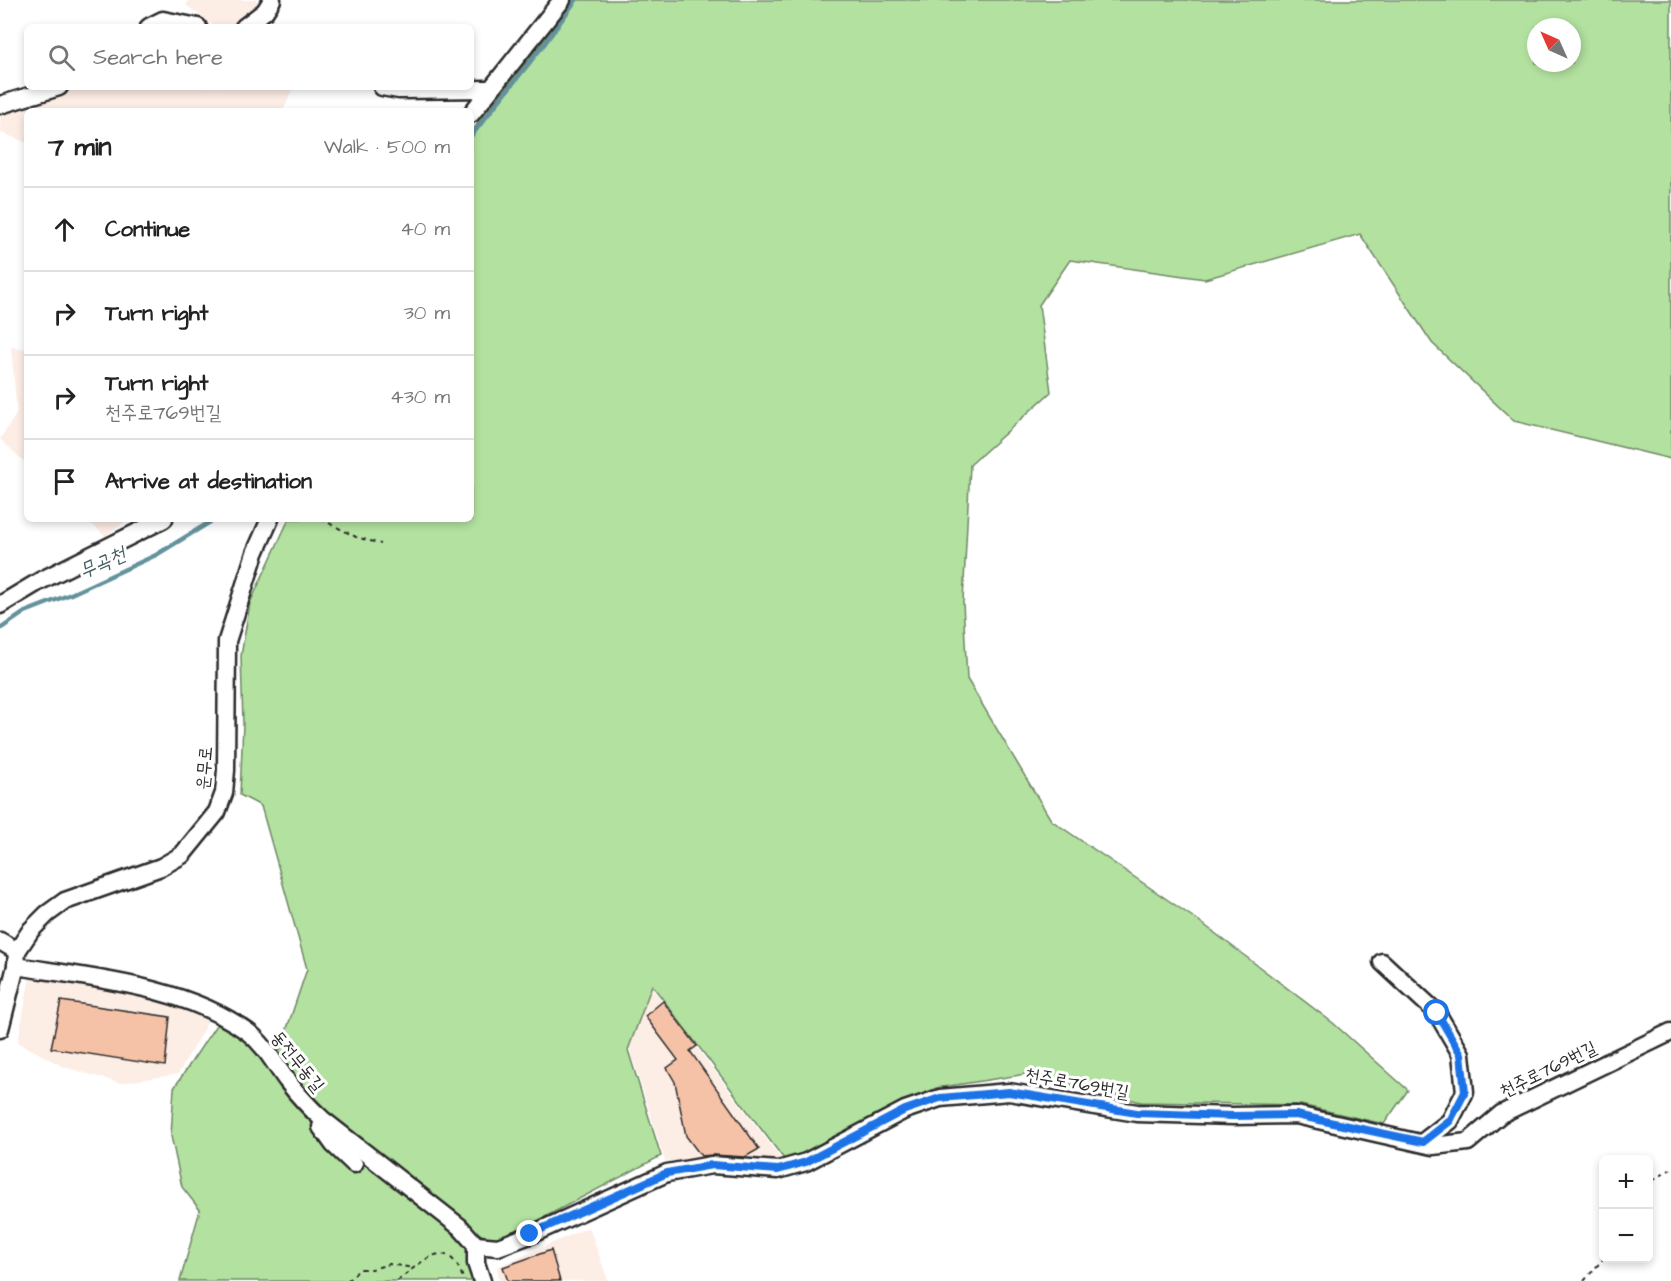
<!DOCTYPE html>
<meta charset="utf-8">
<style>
body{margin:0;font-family:"Architects Daughter","Poor Story",sans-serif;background:#f6f6f6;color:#222}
.controls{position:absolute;right:18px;bottom:18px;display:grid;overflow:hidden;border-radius:9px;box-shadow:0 3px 9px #0003}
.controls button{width:54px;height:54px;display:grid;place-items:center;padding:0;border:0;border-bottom:2px solid #e0e0e0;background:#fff;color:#222;font:30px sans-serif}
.compass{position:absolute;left:1527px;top:18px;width:54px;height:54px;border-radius:50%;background:#fff;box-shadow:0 3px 9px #0003;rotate:315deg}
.stop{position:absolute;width:18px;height:18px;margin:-14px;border:4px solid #1a73e8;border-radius:50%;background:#fff}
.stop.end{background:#1a73e8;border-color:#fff;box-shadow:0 2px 6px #0008}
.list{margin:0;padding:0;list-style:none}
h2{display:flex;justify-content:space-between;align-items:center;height:78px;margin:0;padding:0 24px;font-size:26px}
h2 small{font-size:20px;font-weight:400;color:#767676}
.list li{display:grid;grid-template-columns:39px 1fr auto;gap:18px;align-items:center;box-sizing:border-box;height:84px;padding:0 24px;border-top:2px solid #e0e0e0}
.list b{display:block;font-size:22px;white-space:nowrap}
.list p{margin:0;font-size:20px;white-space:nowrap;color:#767676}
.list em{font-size:20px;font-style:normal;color:#767676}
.icon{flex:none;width:33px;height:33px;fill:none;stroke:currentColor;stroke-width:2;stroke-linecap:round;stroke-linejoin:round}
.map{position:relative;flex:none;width:1671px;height:1281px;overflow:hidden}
.search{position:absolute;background:#fff;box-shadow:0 3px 9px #0003;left:24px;top:24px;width:450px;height:66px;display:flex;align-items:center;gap:15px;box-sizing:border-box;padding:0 21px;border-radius:9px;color:#767676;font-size:22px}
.panel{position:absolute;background:#fff;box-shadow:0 3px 9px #0003;left:24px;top:108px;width:450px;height:414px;border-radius:9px}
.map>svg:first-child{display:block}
.built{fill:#fcede5}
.green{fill:#b3e1a0;stroke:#6f8666;stroke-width:1.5;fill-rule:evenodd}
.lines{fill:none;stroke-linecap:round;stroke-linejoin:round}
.stream{stroke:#63929c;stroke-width:4.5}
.building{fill:#f5c2a7;stroke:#2b2b2b;stroke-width:1.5}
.minor-casing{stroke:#2b2b2b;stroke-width:21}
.path{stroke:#2b2b2b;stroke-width:2;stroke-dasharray:4.5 4.5;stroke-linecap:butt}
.minor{stroke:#fff;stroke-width:16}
.route{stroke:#1a73e8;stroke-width:8}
.labels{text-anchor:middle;stroke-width:6;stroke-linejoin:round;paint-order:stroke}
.street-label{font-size:18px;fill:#2b2b2b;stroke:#fff}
.water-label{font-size:20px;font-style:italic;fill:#475e63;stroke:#fff}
</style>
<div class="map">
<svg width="1671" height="1281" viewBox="0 0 1671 1281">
<rect width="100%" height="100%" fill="#fff"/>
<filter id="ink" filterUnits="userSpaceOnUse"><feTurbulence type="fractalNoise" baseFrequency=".0167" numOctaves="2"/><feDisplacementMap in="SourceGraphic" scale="12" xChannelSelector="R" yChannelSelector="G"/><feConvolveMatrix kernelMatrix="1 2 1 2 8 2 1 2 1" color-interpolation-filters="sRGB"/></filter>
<g filter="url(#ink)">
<!-- built -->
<g class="built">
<polygon points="189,0 266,0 247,24 231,27 216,27 186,5"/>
<polygon points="76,87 293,87 283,111 27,111 27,143 0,132 0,113 62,95"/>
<polygon points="11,347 27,349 27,464 0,439 17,413"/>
<polygon points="86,519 129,519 105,536"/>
<polygon points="31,971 66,984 156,997 208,1021 178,1074 120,1083 64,1067 18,1042"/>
<polygon points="649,984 781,1159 665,1161 629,1046"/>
<polygon points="589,1227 608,1281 499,1281 497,1267"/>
</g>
<!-- green -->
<g class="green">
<path d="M568 0H1671V459L1514 421 1432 343 1360 234 1205 279 1070 260 1039 305 1051 392 970 465 963 602 967 679 1051 820 1203 924 1333 1023 1408 1090 1384 1124 1301 1105 1141 1102 1026 1074 936 1088 787 1163 652 985 628 1050 661 1156 499 1241 482 1235 469 1229 307 1096 278 1055 307 969 261 806 240 795 243 724 241 656 250 603 289 519H471V132L559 21ZM1536 27H1572V63H1536Z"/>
<polygon points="218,1022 246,1039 464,1242 477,1277 476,1281 180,1281 200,1210 182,1187 171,1136 174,1088"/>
</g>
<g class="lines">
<!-- stream -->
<g class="stream">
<polyline points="471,136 545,43 576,0"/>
<polyline points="0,629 25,612 71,594 156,555 215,519"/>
</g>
</g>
<!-- building -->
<g class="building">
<polygon points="61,1001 170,1017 165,1066 51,1048"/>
<polygon points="663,1001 697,1046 690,1051 759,1149 745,1157 713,1155 701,1156 686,1136 675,1082 667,1068 678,1060 645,1016"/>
<polygon points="551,1250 560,1281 508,1281 503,1267"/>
</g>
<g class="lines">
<!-- minor casing -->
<g class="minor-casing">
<g id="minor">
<polyline points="149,27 163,20 198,27"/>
<polyline points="244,27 265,11 272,0"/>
<polyline points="382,87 399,90 490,89"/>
<polyline points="0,105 59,87"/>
<polyline points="471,114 562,0"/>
<polyline points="0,605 40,581 164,519"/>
<polyline points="0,941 17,951"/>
<polyline points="1382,962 1437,1013 1461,1054 1465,1092 1450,1121 1423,1142"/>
<path d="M16 966C91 978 186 986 248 1032 265 1045 275 1065 288 1082 298 1095 309 1107 322 1119L460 1227 476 1245V1263L482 1281"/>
<polyline points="0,1029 16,966 17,951 31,930 47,914 65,901 161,867 182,855 217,812 224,793 226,770 227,641 255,553 270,519"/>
<polyline points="321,1127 334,1145 354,1164"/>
<polyline points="476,1245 498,1247 530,1235 667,1173 712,1165 778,1170 806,1162 905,1110 940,1098 1009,1092 1137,1113 1233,1116 1296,1115 1433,1146 1468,1142 1501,1114 1671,1032"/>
</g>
</g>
<!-- path -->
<g class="path">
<polyline points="321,519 356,537 381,544"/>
<polyline points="1648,1188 1652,1181 1671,1169"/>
<polyline points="347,1281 360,1269 372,1269 389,1264 414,1268"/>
<path d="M397 1281C424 1261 448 1232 464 1281"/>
<polyline points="1584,1281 1604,1258"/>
</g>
<!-- minor -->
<use href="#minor" class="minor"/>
</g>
</g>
<g class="lines" filter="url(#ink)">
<!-- route -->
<polyline class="route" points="530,1234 667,1173 712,1165 778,1170 806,1162 905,1110 940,1098 1009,1092 1137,1113 1233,1116 1296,1115 1423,1142 1450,1121 1465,1092 1461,1054 1437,1013"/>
</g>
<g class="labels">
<!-- street labels -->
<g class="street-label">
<text transform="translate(204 768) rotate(-85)" y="6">운무로</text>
<text transform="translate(298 1061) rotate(51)" y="6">동전무동길</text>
<text transform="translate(1548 1069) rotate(-26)" y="6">천주로769번길</text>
<text transform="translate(1077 1083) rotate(10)" y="6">천주로769번길</text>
</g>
<!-- water labels -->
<g class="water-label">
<text transform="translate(102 562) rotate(-24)" y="7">무곡천</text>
</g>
</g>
</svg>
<div class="controls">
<button>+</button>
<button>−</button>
</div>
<svg class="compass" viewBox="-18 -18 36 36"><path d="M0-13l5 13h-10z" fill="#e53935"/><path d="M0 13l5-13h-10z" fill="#767676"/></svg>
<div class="stop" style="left:1437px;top:1013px"></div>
<div class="stop end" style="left:530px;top:1234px"></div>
<div class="search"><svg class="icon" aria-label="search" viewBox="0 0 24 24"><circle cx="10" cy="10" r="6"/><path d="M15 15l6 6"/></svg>Search here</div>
<section class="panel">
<h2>7 min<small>Walk · 500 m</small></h2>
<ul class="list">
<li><svg class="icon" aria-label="ahead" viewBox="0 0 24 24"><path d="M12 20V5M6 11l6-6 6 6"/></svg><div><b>Continue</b></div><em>40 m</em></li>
<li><svg class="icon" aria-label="right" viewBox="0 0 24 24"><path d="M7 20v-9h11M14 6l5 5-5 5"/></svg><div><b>Turn right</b></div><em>30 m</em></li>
<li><svg class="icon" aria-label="right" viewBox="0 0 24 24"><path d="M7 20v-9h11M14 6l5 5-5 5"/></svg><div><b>Turn right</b><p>천주로769번길</p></div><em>430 m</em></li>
<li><svg class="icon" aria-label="arrive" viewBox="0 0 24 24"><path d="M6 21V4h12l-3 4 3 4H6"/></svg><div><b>Arrive at destination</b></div></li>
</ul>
</section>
</div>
